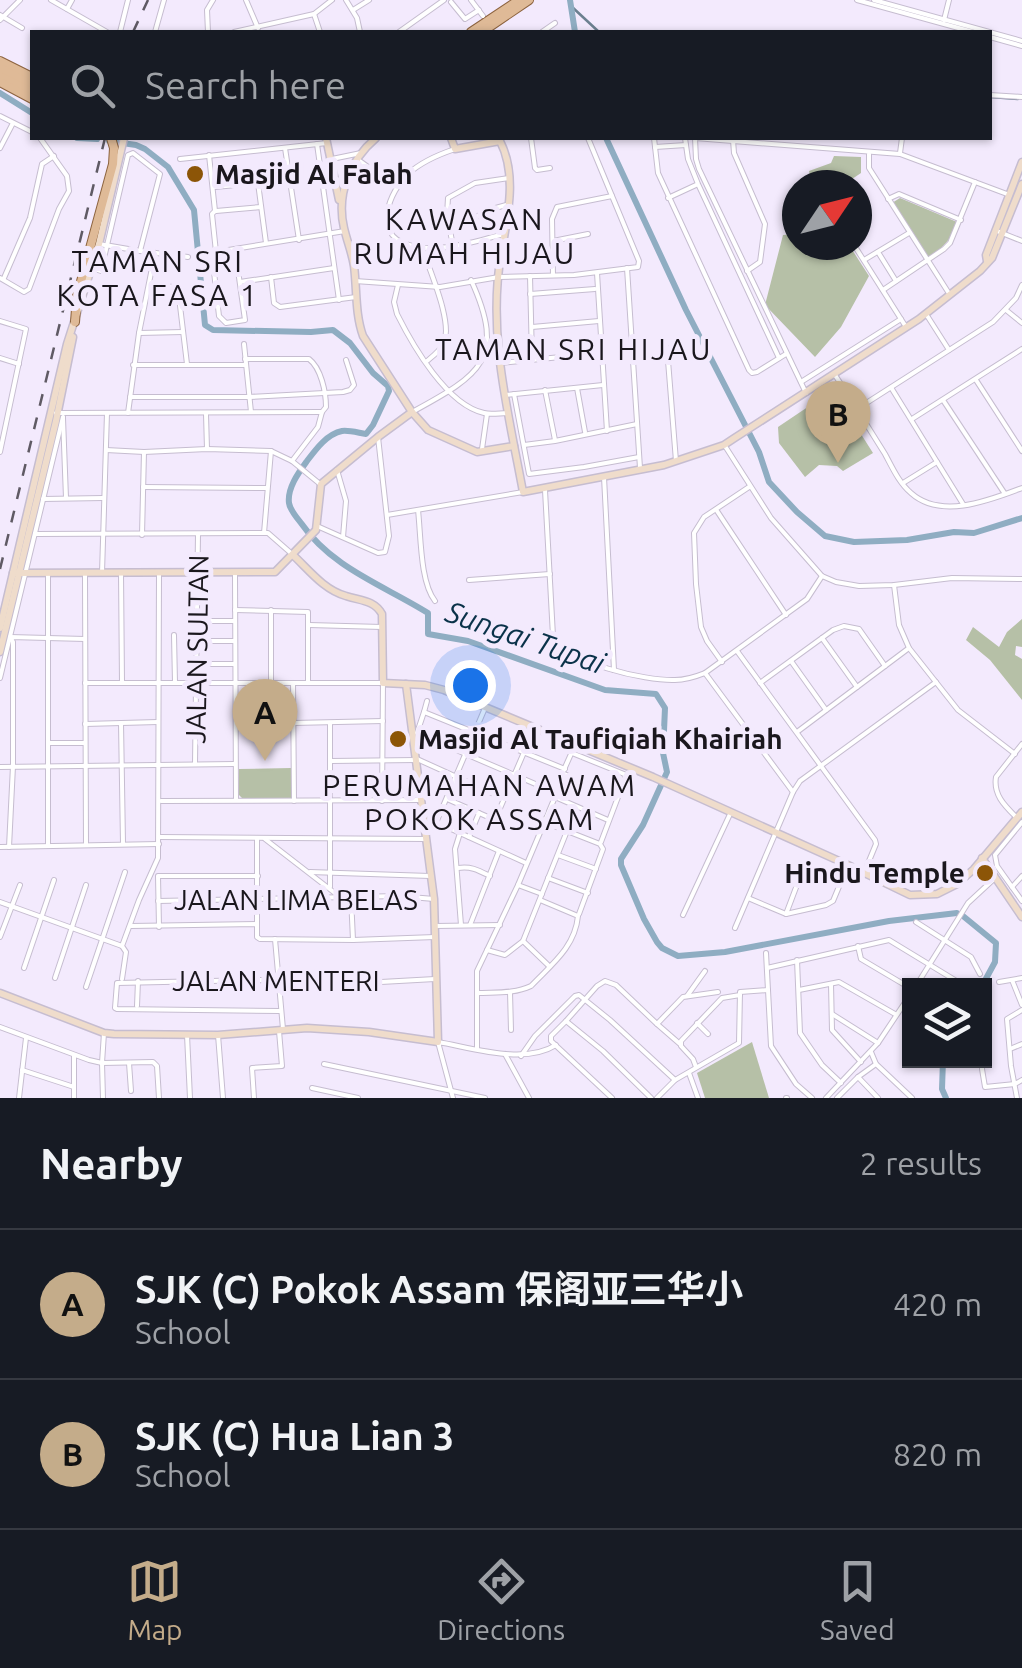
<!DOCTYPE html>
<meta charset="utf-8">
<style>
body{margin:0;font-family:Ubuntu,"Noto Sans SC",sans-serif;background:#242831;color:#f1f3f6}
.controls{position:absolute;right:30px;bottom:30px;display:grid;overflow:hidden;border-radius:0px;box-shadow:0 2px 8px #0004}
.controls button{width:90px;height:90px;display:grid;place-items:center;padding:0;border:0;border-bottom:2px solid #363941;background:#171b24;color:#f1f3f6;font:50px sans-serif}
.compass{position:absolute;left:782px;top:170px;width:90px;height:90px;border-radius:50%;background:#171b24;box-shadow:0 2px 8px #0004;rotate:55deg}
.you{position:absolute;left:470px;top:685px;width:35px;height:35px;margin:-25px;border:8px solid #fff;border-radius:50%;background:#1a73e8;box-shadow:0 0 0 15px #1a73e833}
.badge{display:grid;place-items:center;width:65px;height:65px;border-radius:50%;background:#c4ac8a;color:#111;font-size:32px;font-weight:700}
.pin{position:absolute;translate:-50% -82px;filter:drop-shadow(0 2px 5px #0008)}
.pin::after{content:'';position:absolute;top:52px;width:35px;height:30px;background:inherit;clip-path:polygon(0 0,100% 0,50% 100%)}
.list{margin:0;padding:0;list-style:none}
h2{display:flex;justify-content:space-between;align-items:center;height:130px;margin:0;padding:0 40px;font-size:42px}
h2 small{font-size:32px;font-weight:400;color:#9ea1a6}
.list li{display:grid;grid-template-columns:65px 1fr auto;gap:30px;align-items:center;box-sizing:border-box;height:150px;padding:0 40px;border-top:2px solid #363941}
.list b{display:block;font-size:38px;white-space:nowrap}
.list p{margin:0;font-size:32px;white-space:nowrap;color:#9ea1a6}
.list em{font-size:32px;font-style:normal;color:#9ea1a6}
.icon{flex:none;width:55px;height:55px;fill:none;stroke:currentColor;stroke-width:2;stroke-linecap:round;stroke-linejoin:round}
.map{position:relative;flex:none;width:1022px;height:1098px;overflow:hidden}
.search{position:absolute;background:#171b24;box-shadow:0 2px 8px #0004;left:30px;right:30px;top:30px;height:110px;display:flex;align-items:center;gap:25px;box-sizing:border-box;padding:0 35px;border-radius:0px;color:#9ea1a6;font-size:38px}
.sheet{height:430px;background:#171b24}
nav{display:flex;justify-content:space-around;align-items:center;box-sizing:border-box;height:140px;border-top:2px solid #363941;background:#171b24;font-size:28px;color:#9ea1a6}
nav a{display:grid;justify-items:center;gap:5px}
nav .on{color:#c4ac8a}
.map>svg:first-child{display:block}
.green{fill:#b6c0a7}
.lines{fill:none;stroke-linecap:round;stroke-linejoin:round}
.stream{stroke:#6c8090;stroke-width:2.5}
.river{stroke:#8fadc2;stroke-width:6}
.street-casing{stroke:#c6bdd0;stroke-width:6}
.secondary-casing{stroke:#c6bdd0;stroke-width:9}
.primary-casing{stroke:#8c633f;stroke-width:10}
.street{stroke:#fff;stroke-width:4}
.secondary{stroke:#efdccb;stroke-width:6}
.primary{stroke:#dfba97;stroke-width:8}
.rail{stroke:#5f5a64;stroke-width:2.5;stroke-dasharray:12 12;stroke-linecap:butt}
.poi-dot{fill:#8c5507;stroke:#f3eafd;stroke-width:4}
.labels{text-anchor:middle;stroke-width:10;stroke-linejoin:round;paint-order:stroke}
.poi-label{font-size:28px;font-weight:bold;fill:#1a171d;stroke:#f3eafd;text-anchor:start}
.street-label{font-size:28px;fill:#1a171d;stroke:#f3eafd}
.neighbourhood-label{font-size:30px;letter-spacing:2.5px;fill:#1a171d;stroke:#f3eafd}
.water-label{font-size:30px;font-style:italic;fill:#0a3249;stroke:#f3eafd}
</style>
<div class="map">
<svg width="1022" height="1098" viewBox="0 0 1022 1098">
<rect width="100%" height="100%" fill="#f3eafd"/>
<!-- green -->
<g class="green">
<polygon points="834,156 861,157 861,173 843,185 812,185 809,171 831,163"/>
<path d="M900 198 957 222C952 240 943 247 928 258L892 203Z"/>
<polygon points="797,234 797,245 849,245 869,276 841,327 815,357 765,305 783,235"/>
<polygon points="833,390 873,453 843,471 837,466 819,465 805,477 779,443 778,427"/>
<polygon points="1022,619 1022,647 1016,646 1015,655 1022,659 1022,700 990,660 966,640 973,627 999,647 1007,632"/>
<polygon points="291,768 292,799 244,800 239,795 239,769"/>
<polygon points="752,1042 769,1098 705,1098 697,1073"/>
</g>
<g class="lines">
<!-- stream -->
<g class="stream">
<polyline points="571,6 599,32"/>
<polyline points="990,97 1018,99"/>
</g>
<!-- river -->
<g class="river">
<polyline points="570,0 575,32"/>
<polyline points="0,93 32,113"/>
<polyline points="77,138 97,139"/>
<polyline points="606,138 686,310 759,452 769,482 797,512 825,536 854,542 907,540 954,532 974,533 1022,518"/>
<path d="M109 141 136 145 145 149 168 167 194 210 205 325 213 330 311 332 333 330 350 343 373 373 388 386 389 391 373 425 366 434C359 433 349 430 342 431 327 434 316 449 307 461 299 472 287 488 289 503 290 510 297 518 301 523 332 568 383 585 428 613V634L468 641 605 690 656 694 665 708 663 753 667 772 643 825 621 859V865L644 919 657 942 662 948 678 956 725 952 889 921 957 913"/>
<polyline points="963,916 996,943 995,962 982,986"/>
<polyline points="943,1060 942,1089 946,1098"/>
</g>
<!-- street casing -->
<g class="street-casing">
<g id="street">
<polyline points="51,0 107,32"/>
<polyline points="246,0 258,28"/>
<polyline points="346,0 357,18 360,32"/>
<polyline points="471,0 483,16"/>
<polyline points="857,0 973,32"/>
<polyline points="874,0 1022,41"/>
<polyline points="451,2 465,19 479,10"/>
<polyline points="67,9 72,0"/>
<polyline points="353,10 369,0"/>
<polyline points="314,14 320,32"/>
<polyline points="0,15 22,28"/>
<polyline points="0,20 20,0"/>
<polyline points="944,20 949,0"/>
<polyline points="120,32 128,0"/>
<polyline points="155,32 164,0"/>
<polyline points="208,32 207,10 213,0"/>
<polyline points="234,32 314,14 332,0"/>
<polyline points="399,32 444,0"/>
<polyline points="542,32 555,23"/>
<polyline points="990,37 1022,46"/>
<polyline points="990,95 1022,97"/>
<polyline points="0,116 32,132"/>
<polyline points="531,138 535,168 537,170 550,168"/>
<polyline points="654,138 658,173 749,370 752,373 757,372 786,354"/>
<polyline points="685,138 688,159 698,184 779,358"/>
<polyline points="695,138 900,154 1007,194"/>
<polyline points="695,138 696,159 699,169 806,393"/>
<polyline points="733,140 734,153 765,224 760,262 747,271"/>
<polyline points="317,144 339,300"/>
<polyline points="655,147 686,145"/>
<polyline points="0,148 13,123"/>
<polyline points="285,148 299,240"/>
<path d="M455 149C437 155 421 162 408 174 389 192 373 233 406 244 438 255 474 241 505 234"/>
<polyline points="900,153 902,138"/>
<polyline points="869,154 869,168 950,295"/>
<polyline points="209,155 215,211 212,214 216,252"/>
<polyline points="180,159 327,143"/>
<polyline points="332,159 361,153"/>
<polyline points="357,159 396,187"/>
<polyline points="258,183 266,243"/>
<polyline points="215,187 290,180"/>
<polyline points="668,198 696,185"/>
<polyline points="888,199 899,194 961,220"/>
<polyline points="216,211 261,207"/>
<polyline points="450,230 492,209 510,204"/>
<polyline points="997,231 1022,241"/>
<polyline points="553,241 588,234"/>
<polyline points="99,244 140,251 188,257"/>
<polyline points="854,245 906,327"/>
<polyline points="453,246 447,215 448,198 475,183 509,178"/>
<path d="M422 247C429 270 453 321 444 343 440 351 433 356 427 361"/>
<polyline points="235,249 245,320 226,323 219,316 212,254 216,252 345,231"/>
<polyline points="878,252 896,281"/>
<polyline points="864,260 909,233"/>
<polyline points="92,268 101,271 128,155 133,153 160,174 140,251"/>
<polyline points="627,268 640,468"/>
<polyline points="597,273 607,431"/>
<polyline points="553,275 552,219 557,207 612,196"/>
<polyline points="530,276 532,359"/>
<polyline points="271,277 274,303 280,307 356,297"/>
<polyline points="0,278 24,292 29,289 59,209 69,191 67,176 40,138"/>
<polyline points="4,278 30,218 42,164 54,156"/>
<polyline points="355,281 440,287 499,277 574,275 638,267 639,261 588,138"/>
<polyline points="240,282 334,268"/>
<polyline points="149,285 174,287 178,289 187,364"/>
<path d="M398 285 394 302 397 314C413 346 447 405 484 413 491 415 500 413 508 413"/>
<polyline points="883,290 944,249 950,243 975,182"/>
<polyline points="530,294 595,289"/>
<polyline points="1006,310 1022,323"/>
<polyline points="926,314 949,350"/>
<polyline points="0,321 26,329 0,452"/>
<polyline points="532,327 599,321"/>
<polyline points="139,333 183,332"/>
<polyline points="244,344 251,412"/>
<polyline points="667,348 676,461"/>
<polyline points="0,358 19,364"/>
<path d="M245 359H309C321 368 326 392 326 407L322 412 318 427 292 461"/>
<polyline points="501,363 601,353"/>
<polyline points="133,365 246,365"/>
<path d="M835 375C852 401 868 427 885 454 892 467 899 483 911 493 941 520 990 500 1022 488"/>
<polyline points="976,380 1022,451"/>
<polyline points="801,382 901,319"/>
<polyline points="577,388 585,432"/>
<polyline points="892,389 963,504"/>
<polyline points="545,390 555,440"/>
<polyline points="514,394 529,474 584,467 639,457"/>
<polyline points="505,395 603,385"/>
<polyline points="130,397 249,397 343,392 350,390 354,385 346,360"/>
<polyline points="943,400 1005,494"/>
<polyline points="857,409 993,322 1016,298 1022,285"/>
<path d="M414 411C480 375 507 359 471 280"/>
<polyline points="56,413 322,412"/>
<polyline points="128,413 139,333 155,253"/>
<polyline points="206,414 207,449"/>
<polyline points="63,418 66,498"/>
<polyline points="912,419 1022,349"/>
<polyline points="524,445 555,441 637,424"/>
<polyline points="725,446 771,518 822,576 836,582 859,586 894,585 952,578 1022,579"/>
<polyline points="482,449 487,414"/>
<polyline points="106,450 144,452 207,449 271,451 292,461 320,484"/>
<polyline points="337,470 346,501 343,537"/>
<polyline points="604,477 614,670"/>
<polyline points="903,483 937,462"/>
<polyline points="143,487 267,488"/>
<path d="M545 490 553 636C566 663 645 681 675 680 686 680 695 677 705 673L807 599 822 576"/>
<polyline points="43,499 103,498"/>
<path d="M418 510C421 536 420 582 435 601"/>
<polyline points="717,511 786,615"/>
<polyline points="387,515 523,492"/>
<polyline points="317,526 378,553 385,552 389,536 378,437"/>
<polyline points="264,533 271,451"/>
<polyline points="35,534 268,533 292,554"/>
<polyline points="142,535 144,452"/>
<polyline points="48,573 48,846"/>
<polyline points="102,573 107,413"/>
<polyline points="121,573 122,683"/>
<polyline points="235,574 236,799"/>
<polyline points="85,575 86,845"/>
<polyline points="469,580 550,574"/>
<polyline points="894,585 899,625 909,648 958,710 1015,754"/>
<polyline points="235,610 308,612 308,683"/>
<polyline points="271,610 271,683"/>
<polyline points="197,621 235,621"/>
<polyline points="309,625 382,627"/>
<polyline points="174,635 175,683"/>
<polyline points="822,638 857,687"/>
<polyline points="197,641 235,641"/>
<polyline points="737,651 875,840 876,844 864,873"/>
<polyline points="791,661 826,710"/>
<polyline points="722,662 707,641 701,627 696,584 694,533 704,517 749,487"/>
<polyline points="196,664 234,664"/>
<polyline points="705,673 793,792"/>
<polyline points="0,678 63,417"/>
<polyline points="85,683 383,683 382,801"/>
<polyline points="293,683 294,801"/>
<polyline points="760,683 833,630 844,626 859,629 885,666"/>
<polyline points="424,712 427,701"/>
<polyline points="236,722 293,723 383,721"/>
<polyline points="121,723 123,843"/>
<polyline points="330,723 330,887"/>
<polyline points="85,724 158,722"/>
<polyline points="797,732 909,648"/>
<polyline points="50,743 85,743"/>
<polyline points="572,753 624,774 626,776 601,842"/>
<polyline points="417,759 503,798"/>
<polyline points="331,761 416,760"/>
<polyline points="195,764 198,534"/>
<polyline points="0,767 235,764"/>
<polyline points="562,773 617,797"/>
<polyline points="554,792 417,733 424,712 565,769"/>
<polyline points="555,797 608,820"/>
<polyline points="447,799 495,820 534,729"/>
<polyline points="161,801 421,800"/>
<path d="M1017 818C1005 806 993 795 996 777L1022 744"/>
<polyline points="544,822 600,844 603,849 579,914"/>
<polyline points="1022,822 995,855 997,866 1022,901"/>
<polyline points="424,825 449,828 526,863"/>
<polyline points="435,825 485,708"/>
<polyline points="460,833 455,849 461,925"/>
<polyline points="159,837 425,839"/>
<polyline points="469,837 479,813"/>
<polyline points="265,839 340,897"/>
<polyline points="0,847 159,844"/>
<polyline points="9,847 13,766 13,642 10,637 85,639"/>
<polyline points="558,855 596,869"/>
<path d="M458 868C471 866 478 870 490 876"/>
<polyline points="310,872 430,876"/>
<polyline points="548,878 588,893"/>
<polyline points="518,885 542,894"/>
<polyline points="1012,887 1022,876"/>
<polyline points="351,897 353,940"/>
<polyline points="748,898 786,914 826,905 833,901 848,865"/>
<polyline points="158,901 399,896 434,899"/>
<polyline points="0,902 122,946"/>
<polyline points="786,914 800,877"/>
<polyline points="683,915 731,812"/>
<polyline points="916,922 971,957 980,974"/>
<polyline points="257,924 257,839"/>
<polyline points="470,925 499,851"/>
<polyline points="131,926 257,924 257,937 260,939 353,940 435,937"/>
<polyline points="436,926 500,925"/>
<polyline points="159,927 158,876 258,876"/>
<polyline points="735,928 793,792 800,781 936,682"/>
<polyline points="0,937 20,885"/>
<polyline points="275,939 283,1029"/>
<polyline points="523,941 549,966"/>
<polyline points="858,946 861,959 910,988"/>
<polyline points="487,950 505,955 523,941 567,831"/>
<polyline points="766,953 771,1046 796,1084 812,1098"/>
<polyline points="797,960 800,1033 822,1065 841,1083"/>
<polyline points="24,968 54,880"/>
<polyline points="767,968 889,940 963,985"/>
<polyline points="55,978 86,885"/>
<polyline points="122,979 126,952 122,946 139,900 158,858 159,573"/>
<polyline points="1012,980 1022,1005"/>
<polyline points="999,982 1022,978"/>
<polyline points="831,984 832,1030 861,1062"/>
<polyline points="916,986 968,903 995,878"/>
<polyline points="86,987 125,872"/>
<polyline points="799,990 839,982 895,1014"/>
<polyline points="510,992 511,1030"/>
<path d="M477 993C496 992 514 994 531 986 552 964 575 947 578 916L540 900"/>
<polyline points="687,996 705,971"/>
<polyline points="137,1006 138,981"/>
<polyline points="280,1011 117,1009 115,1008 117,983 261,980 345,984 435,979"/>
<polyline points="832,1014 878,1043"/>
<polyline points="566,1021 597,986 605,981 616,985 657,1024 683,997 718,992"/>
<polyline points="697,1023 708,1034"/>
<polyline points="657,1024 680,1044"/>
<polyline points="0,1027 89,1060 102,1063 153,1062 157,1066 159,1098"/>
<polyline points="187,1035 190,1098"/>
<polyline points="218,1035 223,1098"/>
<polyline points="477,1049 477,971 518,885 555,797 554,792 575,745"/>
<polyline points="1010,1049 1022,1044"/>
<polyline points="871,1052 876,1064 912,1098"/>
<polyline points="505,1054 529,1098"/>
<polyline points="984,1054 988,1040"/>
<polyline points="521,1056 535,1036 575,996 579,995 610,1020 675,1080"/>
<polyline points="983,1060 982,1069 985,1087 1015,1084 1022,1080"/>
<polyline points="129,1063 131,1091"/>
<polyline points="324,1064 485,1098"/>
<polyline points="696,1067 693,1059 681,1046 681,1041 722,998 740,995"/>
<polyline points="22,1070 74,1087"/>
<polyline points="689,1073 698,1098"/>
<polyline points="858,1077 878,1098"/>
<polyline points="312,1088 358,1098"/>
<polyline points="19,1098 26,1038"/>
<polyline points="74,1098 74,1055"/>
<polyline points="103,1098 102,1063 104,1033"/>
<polyline points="254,1098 252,1068 282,1066 279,1031"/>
<path d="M453 1098 438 1042C473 1048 524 1065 556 1045"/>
<polyline points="612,1098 551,1041 551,1036 566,1021 603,1051 651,1098"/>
<polyline points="657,1098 675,1080 739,1043 740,992 768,990"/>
<polyline points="786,1098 787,1098"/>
<polyline points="826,1098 878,1043 910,995"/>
<polyline points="837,1098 858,1077 876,1064"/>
<polyline points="1017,1098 1011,1066 1007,1019 1022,1010"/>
</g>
</g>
<!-- secondary casing -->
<g class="secondary-casing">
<g id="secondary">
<polyline points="326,138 339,200"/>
<path d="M376 138C350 160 336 194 344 228 347 241 352 253 354 266 357 289 355 314 363 336L412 412 428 430 477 452 514 446"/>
<path d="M451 138 455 149 500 141C518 176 507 218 501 255 487 334 509 415 523 492L664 465 724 445 733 439 919 319 980 271 992 258 1022 184"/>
<polyline points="987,261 986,255 1022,162"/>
<path d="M293 555C309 570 324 590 346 596 361 601 374 600 382 614L383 683 425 685 444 690 653 777 848 865 910 895 937 894 957 884 974 869 1022 812"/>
<polyline points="13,573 275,572 316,530 321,484 378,437 412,412"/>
<polyline points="0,628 67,344 99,244 124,138"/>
<polyline points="0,652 56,421 73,337"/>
<polyline points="982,858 1022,917"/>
<polyline points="0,993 104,1033 114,1034 218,1035 307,1028 369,1032 438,1042 434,899 406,684"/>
</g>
</g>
<!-- primary casing -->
<g class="primary-casing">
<g id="primary">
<polyline points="471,32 519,0"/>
<polyline points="482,32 529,0"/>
<polyline points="0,61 32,77"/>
<polyline points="0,68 32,85"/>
<polyline points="0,76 32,92"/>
<polyline points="0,82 32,99"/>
<polyline points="75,322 77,296 113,164 114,148 111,138"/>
</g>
</g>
<!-- street -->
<use href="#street" class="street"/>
<!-- secondary -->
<use href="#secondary" class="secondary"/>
<!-- primary -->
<use href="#primary" class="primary"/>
<!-- rail -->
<g class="rail">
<polyline points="133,32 148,0"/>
<polyline points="0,569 105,138"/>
</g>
</g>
<!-- markers -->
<g class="poi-dot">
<circle cx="195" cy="174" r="10"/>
<circle cx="398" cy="739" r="10"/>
<circle cx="985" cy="873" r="10"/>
</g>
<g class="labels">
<!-- poi labels -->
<g class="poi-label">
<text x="215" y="184">Masjid Al Falah</text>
<text x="418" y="749">Masjid Al Taufiqiah Khairiah</text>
<text x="965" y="883" text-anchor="end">Hindu Temple</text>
</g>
<!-- street labels -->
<g class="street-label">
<text transform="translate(197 649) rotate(-89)" y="10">JALAN SULTAN</text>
<text x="296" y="910">JALAN LIMA BELAS</text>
<text x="276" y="991">JALAN MENTERI</text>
</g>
<!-- neighbourhood labels -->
<g class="neighbourhood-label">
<text x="465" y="230">KAWASAN<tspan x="465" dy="34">RUMAH HIJAU</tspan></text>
<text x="158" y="272">TAMAN SRI<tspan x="158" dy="34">KOTA FASA 1</tspan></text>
<text x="574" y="360">TAMAN SRI HIJAU</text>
<text x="480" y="796">PERUMAHAN AWAM<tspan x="480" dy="34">POKOK ASSAM</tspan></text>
</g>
<!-- water labels -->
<g class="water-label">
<text transform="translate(525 638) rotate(19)" y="10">Sungai Tupai</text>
</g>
</g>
</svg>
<div class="controls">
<button><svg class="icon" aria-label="layers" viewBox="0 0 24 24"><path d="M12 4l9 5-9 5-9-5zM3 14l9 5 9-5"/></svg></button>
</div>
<svg class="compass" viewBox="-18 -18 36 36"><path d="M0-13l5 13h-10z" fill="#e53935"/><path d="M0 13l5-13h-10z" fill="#9ea1a6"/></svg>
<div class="you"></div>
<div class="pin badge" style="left:265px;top:761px">A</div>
<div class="pin badge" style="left:838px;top:463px">B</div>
<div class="search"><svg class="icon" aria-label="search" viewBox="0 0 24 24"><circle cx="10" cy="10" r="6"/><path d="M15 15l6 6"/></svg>Search here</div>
</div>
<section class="sheet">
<h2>Nearby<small>2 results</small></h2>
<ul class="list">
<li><span class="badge">A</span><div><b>SJK (C) Pokok Assam 保阁亚三华小</b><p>School</p></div><em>420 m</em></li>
<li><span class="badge">B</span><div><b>SJK (C) Hua Lian 3</b><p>School</p></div><em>820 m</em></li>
</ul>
</section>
<nav>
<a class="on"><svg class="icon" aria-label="map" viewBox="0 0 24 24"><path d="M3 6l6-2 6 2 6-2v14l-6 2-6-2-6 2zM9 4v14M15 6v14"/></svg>Map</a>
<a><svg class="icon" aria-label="directions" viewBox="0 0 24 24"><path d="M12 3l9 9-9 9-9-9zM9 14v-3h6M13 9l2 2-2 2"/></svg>Directions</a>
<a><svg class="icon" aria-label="saved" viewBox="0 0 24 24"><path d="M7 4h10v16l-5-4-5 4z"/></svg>Saved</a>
</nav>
